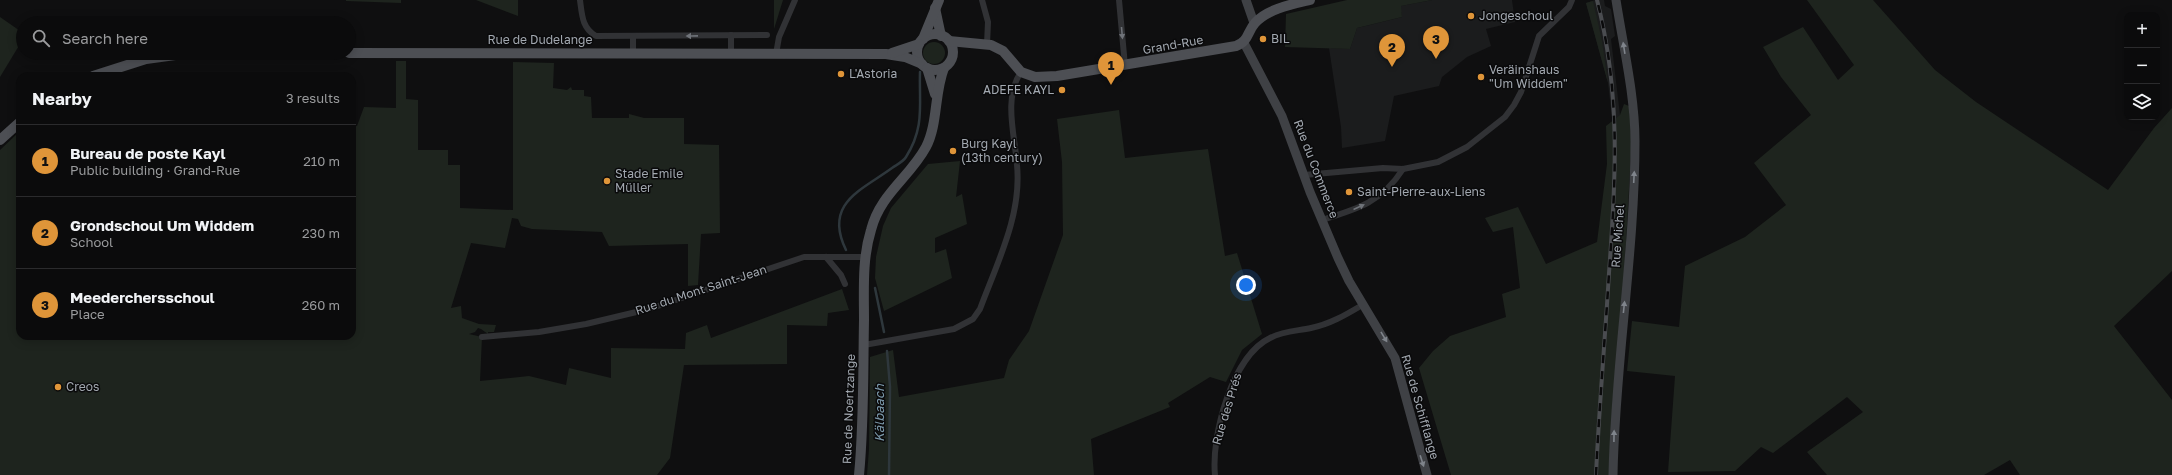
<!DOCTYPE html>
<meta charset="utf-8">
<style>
body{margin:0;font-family:"Golos Text",sans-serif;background:#141415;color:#f1f3f6}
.controls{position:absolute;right:12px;top:12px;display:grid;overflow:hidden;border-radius:8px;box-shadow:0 2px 10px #0003}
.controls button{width:36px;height:36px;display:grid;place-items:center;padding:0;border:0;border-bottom:1px solid #2b2b2d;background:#0b0b0c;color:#f1f3f6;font:20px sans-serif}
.you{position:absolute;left:1246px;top:285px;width:14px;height:14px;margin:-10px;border:3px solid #fff;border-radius:50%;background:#1a73e8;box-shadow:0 0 0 6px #1a73e833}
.badge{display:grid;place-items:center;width:26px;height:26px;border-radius:50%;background:#df9539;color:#111;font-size:13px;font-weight:700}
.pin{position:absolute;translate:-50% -33px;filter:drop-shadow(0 1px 2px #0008)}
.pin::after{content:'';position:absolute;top:21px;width:14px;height:12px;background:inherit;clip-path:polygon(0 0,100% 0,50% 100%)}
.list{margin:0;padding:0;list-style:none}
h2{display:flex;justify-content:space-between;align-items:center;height:52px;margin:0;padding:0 16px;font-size:17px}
h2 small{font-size:13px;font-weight:400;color:#9a9b9d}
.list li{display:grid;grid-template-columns:26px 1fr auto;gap:12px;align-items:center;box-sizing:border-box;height:72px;padding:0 16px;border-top:1px solid #2b2b2d}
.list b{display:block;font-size:15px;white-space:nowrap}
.list p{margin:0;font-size:13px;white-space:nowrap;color:#9a9b9d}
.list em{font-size:13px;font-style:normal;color:#9a9b9d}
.icon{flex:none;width:22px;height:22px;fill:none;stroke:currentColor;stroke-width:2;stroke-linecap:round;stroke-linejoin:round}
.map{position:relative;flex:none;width:2172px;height:475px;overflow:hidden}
.search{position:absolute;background:#0b0b0c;box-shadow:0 2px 10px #0003;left:16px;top:16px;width:340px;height:44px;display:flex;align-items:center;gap:10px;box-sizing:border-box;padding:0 14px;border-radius:22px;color:#9a9b9d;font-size:15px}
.panel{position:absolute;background:#0b0b0c;box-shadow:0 2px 10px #0003;left:16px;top:72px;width:340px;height:268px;border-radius:12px}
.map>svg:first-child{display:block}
.built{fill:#1b1c1d}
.green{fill:#1e241e}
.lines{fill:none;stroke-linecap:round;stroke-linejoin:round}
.stream{stroke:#2e373c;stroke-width:2.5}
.street{stroke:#313235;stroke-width:6}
.secondary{stroke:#3f4145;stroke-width:9}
.primary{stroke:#4d4f54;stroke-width:10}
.rail-casing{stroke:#4a4c50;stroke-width:4}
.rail{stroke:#0a0a0b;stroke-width:2.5;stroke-dasharray:8;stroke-linecap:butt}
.oneway{fill:#6f7379}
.oneway2{fill:#7f848b}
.poi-dot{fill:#df9539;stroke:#0a0a0b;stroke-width:1.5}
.labels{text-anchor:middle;stroke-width:3;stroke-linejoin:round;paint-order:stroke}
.poi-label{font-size:12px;fill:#a2a8b0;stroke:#0a0a0b;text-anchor:start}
.street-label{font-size:12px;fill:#a2a8b0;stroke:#0a0a0b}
.water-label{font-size:13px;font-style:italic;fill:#7b98a9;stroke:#0a0a0b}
</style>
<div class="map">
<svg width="2172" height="475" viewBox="0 0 2172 475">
<rect width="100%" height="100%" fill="#0f0f10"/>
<!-- built -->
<g class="built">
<polygon points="1432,0 1512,0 1515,22 1486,29 1491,46 1467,57 1442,77 1439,86 1394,96 1385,141 1342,148 1341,127 1329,48 1350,49 1357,28 1402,17 1400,6"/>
<polygon points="1595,0 1604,0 1605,6 1611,9 1615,36 1611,39 1620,115 1600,475 1613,126 1608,83 1586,3"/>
</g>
<!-- green -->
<g class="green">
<polygon points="346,0 401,0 401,3 346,1"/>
<polygon points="476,0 518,0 518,16"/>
<polygon points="774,0 783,0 774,29"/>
<polygon points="1347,0 1432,0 1401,6 1402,17 1357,28 1350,49 1285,47 1286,14"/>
<polygon points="1807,0 1873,0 1935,70 1976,102 2108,190 2154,128 2172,108 2172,271 2114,326 2172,400 2172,475 2020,475 2010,460 1984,475 1827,475 1807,452 1863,412 1847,397 1773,453 1761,447 1735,471 1668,472 1675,376 1627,371 1632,321 1679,327 1685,266 1745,237 1786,205 1754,163 1811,115 1781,77 1763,47 1803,27 1838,80 1854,65"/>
<polygon points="1593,1 1602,41 1608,83 1586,3"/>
<polygon points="0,17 23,33 23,39 0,77"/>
<circle cx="934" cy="53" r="11"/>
<polygon points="396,61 406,61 406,99 418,100 418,150 448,150 448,165 460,165 460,208 513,210 513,62 554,63 553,88 567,90 571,87 572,90 584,90 584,96 591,97 592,118 629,118 629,114 644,118 684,118 684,144 719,145 720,233 701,234 698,285 688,286 688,244 609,246 602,232 532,229 521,226 518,219 512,218 505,248 471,243 451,308 461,306 462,318 479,324 496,325 494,332 488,332 488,334 481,329 478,328 475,332 469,334 482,337 480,381 529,376 566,385 569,368 611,378 611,348 685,349 686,333 707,325 711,338 842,289 849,310 828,313 827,326 787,325 787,364 684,365 670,458 657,475 0,475 0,150 20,131 20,336 352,336 352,127 357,126 364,107 396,108"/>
<polygon points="1624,104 1629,106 1632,135 1624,280 1613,396 1610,475 1451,475 1419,368 1433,351 1450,336 1506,317 1502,294 1520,288 1513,227 1493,232 1485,218 1518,207 1546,264 1597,242 1607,164 1606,126 1620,115"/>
<polygon points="1119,110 1125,158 1208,149 1225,256 1237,253 1262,334 1242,350 1226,382 1210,377 1168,403 1170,407 1091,439 1094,475 867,475 869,449 870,357 893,350 899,397 1004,378 1009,360 1029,331 1063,235 1062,162 1057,119"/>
<polygon points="960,161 956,197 962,194 967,224 935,238 935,253 946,249 952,278 884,311 875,278 876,257 883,226 891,208 928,164"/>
</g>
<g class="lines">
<!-- stream -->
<g class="stream">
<path d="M846 250C823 203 862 190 892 168 896 165 903 162 906 157 925 127 919 105 920 72"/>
<polyline points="875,288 884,332"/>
<polyline points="887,351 890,387 889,475"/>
</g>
<!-- street -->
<g class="street">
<path d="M580 0C582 15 582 28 596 36L767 35"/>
<polyline points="982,0 988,22 987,44"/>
<polyline points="1119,0 1125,66"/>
<polyline points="633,36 633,53"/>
<polyline points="731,54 731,35"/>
<polyline points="776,54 779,37 795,0"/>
<polyline points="1304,175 1383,168 1403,169 1438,162 1467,147 1505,117 1514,105 1521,92 1539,36 1569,7 1572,0"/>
<path d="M1322 220C1358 209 1382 202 1403 169"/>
<polyline points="826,257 841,275 845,284"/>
<polyline points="482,337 539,332 586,324 649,309 804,257 865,257"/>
<path d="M864 345 954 329 973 319 980 309C997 263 1022 215 1017 165 1015 136 1003 98 1021 72"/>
<path d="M1215 475C1211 436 1232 356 1270 338 1283 331 1297 331 1311 328 1331 324 1347 314 1364 304"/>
</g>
<!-- secondary -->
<g class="secondary">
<polyline points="1246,0 1254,23"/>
<polyline points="1244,43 1282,116 1310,192 1338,258 1349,281 1395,358 1427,475"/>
<path d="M1613 475C1615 363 1635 253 1635 141 1635 96 1623 45 1616 0"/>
</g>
<!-- primary -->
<g class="primary">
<polyline points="935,8 941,36"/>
<circle cx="935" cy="52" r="18"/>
<polyline points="923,39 939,0"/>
<path d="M949 41 991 45 1003 51 1021 72 1035 77 1057 76 1236 46C1249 41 1247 32 1255 23 1267 9 1293 4 1310 0"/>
<polyline points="349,53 886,54 905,57 922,64"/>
<polyline points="892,53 919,44"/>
<polyline points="927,68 935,94"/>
<polyline points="93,76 146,59 190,53"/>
<polyline points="0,140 20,122"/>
<path d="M859 475C864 424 863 372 864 320 864 290 862 259 871 230 880 194 910 177 926 147 938 124 934 94 944 68"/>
</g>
<!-- rail casing -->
<g class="rail-casing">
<path id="rail" d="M1596 475C1599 408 1605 340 1609 273 1616 179 1621 93 1597 0"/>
</g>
<!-- rail -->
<use href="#rail" class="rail"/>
</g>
<!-- one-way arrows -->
<defs><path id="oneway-solid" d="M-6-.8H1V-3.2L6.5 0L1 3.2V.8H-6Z"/></defs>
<g class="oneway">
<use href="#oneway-solid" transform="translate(1122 33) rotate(85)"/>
<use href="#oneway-solid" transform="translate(692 36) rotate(179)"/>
<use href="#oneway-solid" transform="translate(1359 207) rotate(-24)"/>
</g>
<g class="oneway2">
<use href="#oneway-solid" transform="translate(1624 48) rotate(-99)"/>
<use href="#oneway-solid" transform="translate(1634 177) rotate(-87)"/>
<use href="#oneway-solid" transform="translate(1624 307) rotate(-84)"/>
<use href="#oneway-solid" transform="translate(1384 337) rotate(59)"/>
<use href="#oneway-solid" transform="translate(1614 436) rotate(-89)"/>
<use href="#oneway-solid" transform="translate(1422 461) rotate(72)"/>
</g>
<!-- markers -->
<g class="poi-dot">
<circle cx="1471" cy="16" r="4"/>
<circle cx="1263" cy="39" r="4"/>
<circle cx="841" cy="74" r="4"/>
<circle cx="1481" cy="77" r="4"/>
<circle cx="1062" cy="90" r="4"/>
<circle cx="953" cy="151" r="4"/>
<circle cx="607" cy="181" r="4"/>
<circle cx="1349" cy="192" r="4"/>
<circle cx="58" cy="387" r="4"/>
</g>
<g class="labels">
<!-- poi labels -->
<g class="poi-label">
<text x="1479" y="20">Jongeschoul</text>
<text x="1271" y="43">BIL</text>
<text x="1489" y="74">Veräinshaus<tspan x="1489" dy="14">"Um Widdem"</tspan></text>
<text x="849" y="78">L'Astoria</text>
<text x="1054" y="94" text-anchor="end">ADEFE KAYL</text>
<text x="961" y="148">Burg Kayl<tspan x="961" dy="14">(13th century)</tspan></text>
<text x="615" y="178">Stade Emile<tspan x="615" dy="14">Müller</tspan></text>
<text x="1357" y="196">Saint-Pierre-aux-Liens</text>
<text x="66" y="391">Creos</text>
</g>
<!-- street labels -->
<g class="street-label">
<text x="540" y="44">Rue de Dudelange</text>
<text transform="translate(1173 45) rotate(-10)" y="4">Grand-Rue</text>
<text transform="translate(1316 169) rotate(69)" y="4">Rue du Commerce</text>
<text transform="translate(1618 236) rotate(-86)" y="4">Rue Michel</text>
<text transform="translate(701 290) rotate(-18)" y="4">Rue du Mont Saint-Jean</text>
<text transform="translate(1420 407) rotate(74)" y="4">Rue de Schifflange</text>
<text transform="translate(849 409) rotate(-88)" y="4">Rue de Noertzange</text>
<text transform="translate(1227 409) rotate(-73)" y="4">Rue des Prés</text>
</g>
<!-- water labels -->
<g class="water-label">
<text transform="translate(879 413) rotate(-90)" y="5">Kälbaach</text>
</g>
</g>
</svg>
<div class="controls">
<button>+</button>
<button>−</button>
<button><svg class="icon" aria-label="layers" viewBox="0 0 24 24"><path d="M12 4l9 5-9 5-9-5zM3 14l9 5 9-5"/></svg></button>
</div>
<div class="you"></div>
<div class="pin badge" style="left:1111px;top:85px">1</div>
<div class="pin badge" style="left:1392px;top:67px">2</div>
<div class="pin badge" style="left:1436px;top:59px">3</div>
<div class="search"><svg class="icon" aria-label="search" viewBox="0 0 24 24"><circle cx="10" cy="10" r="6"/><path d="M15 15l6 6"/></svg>Search here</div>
<section class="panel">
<h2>Nearby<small>3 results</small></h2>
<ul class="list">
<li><span class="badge">1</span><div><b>Bureau de poste Kayl</b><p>Public building · Grand-Rue</p></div><em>210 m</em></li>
<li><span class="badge">2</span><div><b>Grondschoul Um Widdem</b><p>School</p></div><em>230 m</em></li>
<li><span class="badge">3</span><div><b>Meederchersschoul</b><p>Place</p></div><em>260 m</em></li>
</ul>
</section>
</div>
